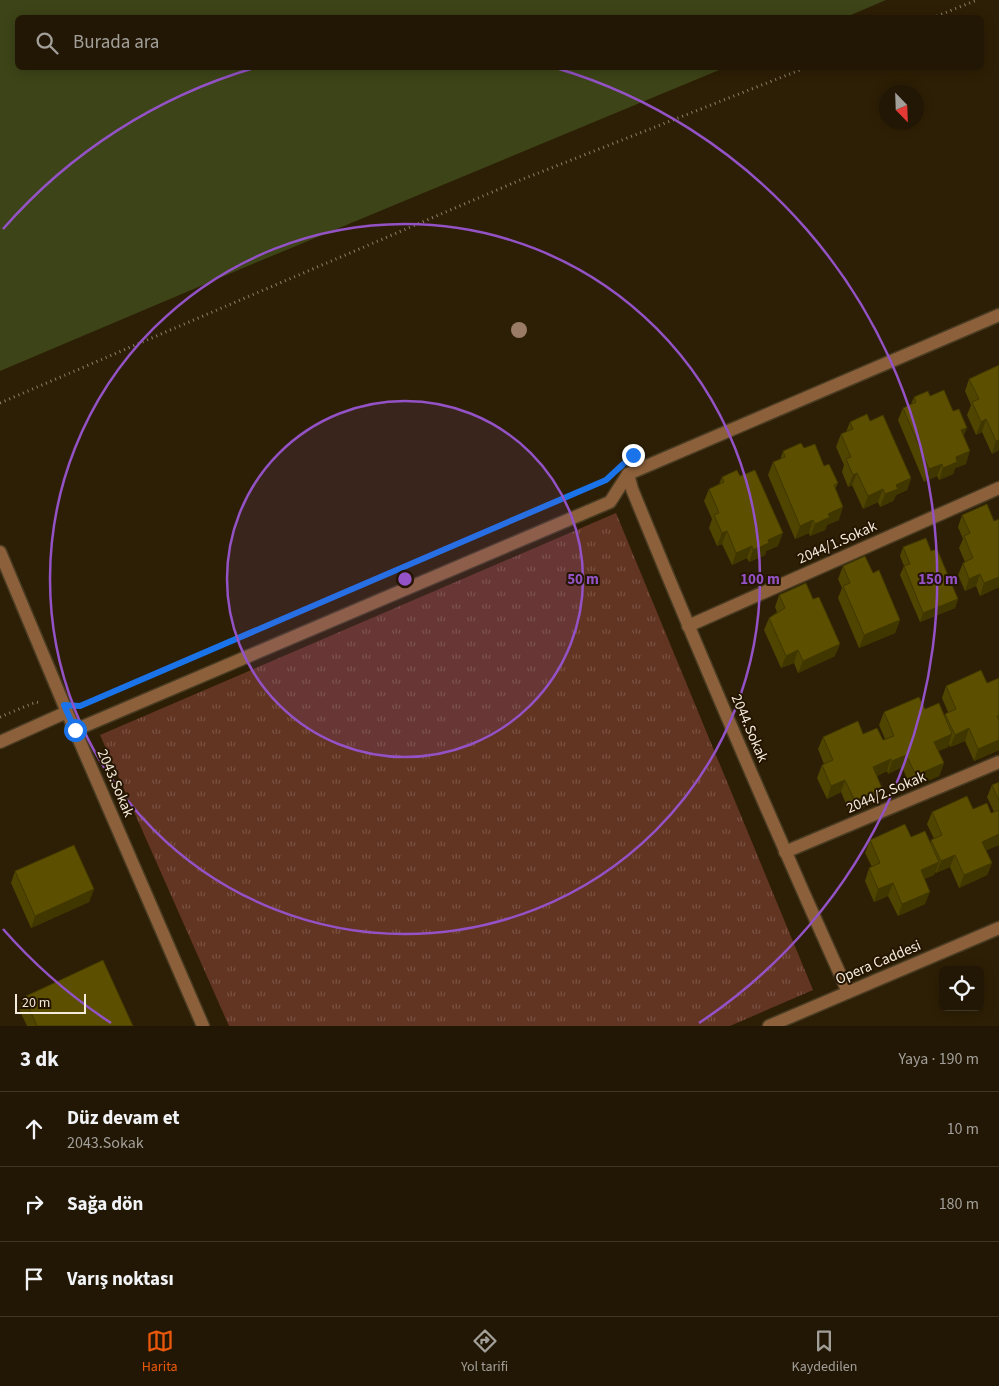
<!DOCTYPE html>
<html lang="tr">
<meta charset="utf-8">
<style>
body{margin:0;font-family:"Source Sans 3",sans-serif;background:#2e2413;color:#f1f3f6}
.controls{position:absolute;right:15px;bottom:15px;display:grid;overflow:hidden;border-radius:8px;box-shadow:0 2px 12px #0003}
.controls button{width:45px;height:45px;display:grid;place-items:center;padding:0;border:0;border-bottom:1px solid #3f3626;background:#221704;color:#f1f3f6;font:25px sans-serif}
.compass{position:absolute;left:879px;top:85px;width:45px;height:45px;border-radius:50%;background:#221704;box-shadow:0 2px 12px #0003;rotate:157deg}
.scale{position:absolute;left:15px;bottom:12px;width:71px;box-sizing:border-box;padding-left:5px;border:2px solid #f5ebdc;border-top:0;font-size:14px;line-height:18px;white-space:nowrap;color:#f5ebdc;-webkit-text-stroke:4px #241500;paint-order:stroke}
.stop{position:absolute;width:15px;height:15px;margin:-11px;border:4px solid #1a73e8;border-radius:50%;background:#fff}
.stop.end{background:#1a73e8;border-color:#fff;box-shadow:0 1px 5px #0008}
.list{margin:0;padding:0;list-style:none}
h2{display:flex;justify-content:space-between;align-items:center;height:65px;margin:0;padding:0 20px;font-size:21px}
h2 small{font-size:16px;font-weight:400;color:#a29f9a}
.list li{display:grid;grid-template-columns:32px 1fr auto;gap:15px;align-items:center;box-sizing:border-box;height:75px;padding:0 20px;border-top:1px solid #3f3626}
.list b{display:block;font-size:19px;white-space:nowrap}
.list p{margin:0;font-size:16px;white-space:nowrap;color:#a29f9a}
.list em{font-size:16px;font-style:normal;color:#a29f9a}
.icon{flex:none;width:28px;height:28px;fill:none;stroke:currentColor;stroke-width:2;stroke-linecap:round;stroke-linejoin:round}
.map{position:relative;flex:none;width:999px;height:1026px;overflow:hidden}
.search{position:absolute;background:#221704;box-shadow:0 2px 12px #0003;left:15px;right:15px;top:15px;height:55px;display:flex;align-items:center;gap:12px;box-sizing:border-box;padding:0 18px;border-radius:8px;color:#a29f9a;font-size:19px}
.sheet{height:290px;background:#221704}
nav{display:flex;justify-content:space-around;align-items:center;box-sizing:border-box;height:70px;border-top:1px solid #3f3626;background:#221704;font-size:14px;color:#a29f9a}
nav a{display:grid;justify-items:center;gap:2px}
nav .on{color:#ea580c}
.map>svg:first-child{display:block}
.grass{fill:url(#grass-tufts)}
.water{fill:#3d4417}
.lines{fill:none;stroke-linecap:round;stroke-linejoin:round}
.minor-casing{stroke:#493c23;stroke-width:15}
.path{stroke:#8b7f6a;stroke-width:3;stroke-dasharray:1 4;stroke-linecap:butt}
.minor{stroke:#8c603a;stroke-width:12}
.tree{fill:#9a7b66}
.wall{fill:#4f4400}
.shaded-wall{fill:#403700}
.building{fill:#5c4f00;stroke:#403700}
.route{stroke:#1a73e8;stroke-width:6}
.ring{fill:none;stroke:#9352c5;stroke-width:2.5}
.labels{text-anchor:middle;stroke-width:4;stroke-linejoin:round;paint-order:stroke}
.street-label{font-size:15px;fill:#f5ebdc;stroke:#241500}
.centre{fill:#9352c5;stroke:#241500;stroke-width:2.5}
.ring-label{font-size:15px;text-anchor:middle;font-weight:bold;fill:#9352c5;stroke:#241500;stroke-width:4;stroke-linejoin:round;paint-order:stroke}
</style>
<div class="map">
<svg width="999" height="1026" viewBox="0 0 999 1026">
<defs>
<pattern id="grass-tufts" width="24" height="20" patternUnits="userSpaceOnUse" patternTransform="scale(1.25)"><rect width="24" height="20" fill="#623422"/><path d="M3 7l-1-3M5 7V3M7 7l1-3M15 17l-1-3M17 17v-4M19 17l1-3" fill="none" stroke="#795242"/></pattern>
</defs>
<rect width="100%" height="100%" fill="#2d1f05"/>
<!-- grass -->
<polygon class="grass" points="616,513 813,990 730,1026 229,1026 100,735"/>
<!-- water -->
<polygon class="water" points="0,0 886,0 844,18 18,18 18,68 724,68 255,263 0,371"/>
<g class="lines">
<!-- minor casing -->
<g class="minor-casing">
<g id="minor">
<path d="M628 474 632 489C701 658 773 826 848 992"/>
<polyline points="0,552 67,712 203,1026"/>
<polyline points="688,626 999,488"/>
<polyline points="75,730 610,502 628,474 999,315"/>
<polyline points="0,742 67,712"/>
<polyline points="785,852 999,762"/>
<polyline points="769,1026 999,928"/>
</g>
</g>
<!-- path -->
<g class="path">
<polyline points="932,18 977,0"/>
<polyline points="0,403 518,181 805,68"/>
<polyline points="293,615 600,483"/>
<polyline points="0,717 36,702 41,703"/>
</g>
<!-- minor -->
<use href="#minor" class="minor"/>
</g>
<!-- trees -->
<circle class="tree" cx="519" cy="330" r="8"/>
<!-- wall -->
<g class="wall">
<polygon points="999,365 999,450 992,454 982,432 976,435 967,415 971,405 965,391 969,379"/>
<polygon points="930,396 964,436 966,464 955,468 953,474 939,480 937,476 924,482 898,420 903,408 911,404 914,397"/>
<polygon points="870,421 911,478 907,490 896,495 893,501 880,507 878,502 863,509 852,485 848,487 842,472 844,465 836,447 841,434 846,432 850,422"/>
<polygon points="804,448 824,466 838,483 835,489 839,520 827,525 825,530 810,536 809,533 795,539 768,475 773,462 780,460 783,451"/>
<polygon points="740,476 778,546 766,551 765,555 749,562 747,558 732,565 722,544 717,546 709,528 712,519 704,501 709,489 719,484 722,477"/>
<polygon points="962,515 999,587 980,596 976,586 965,591 958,575 963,563 965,562 959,548 963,539 958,527"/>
<polygon points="903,547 958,599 955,608 920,622 900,575 904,566 900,556"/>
<polygon points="843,566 873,573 900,620 895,633 859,648 838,598 842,588 838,579"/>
<polygon points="779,595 835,656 798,673 794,663 781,668 764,630 769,618 777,612 775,607"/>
<polygon points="999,678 999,750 974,761 965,741 950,747 949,744 948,747 938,751 944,763 939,776 911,788 902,767 888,774 887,771 877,776 878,800 850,813 841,792 827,799 817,778 822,765 824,764 818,749 823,737 863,734 883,740 885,739 879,725 884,712 925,709 944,716 945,714 948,712 942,698 946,686 987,683"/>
<polygon points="999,782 999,845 986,850 992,863 987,875 959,888 950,867 936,873 935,872 934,875 924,879 925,904 898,916 888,896 874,902 865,881 869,868 872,867 865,853 870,840 911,837 930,843 931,840 934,839 927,824 932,812 973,809 991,813 994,812 987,797 992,785"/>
<polygon points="15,871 94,889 89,902 31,928 11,883"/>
<polygon points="24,997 133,1026 27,1026 19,1009"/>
</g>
<!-- shaded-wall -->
<g class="shaded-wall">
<polygon points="986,419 982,432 976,435 981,422"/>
<polygon points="967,428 962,440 961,430"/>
<polygon points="999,440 999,450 992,454 996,441"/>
<polygon points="970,451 966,464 955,468 953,474 939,480 943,468 956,457"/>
<polygon points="942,464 937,476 924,482 929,469"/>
<polygon points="857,473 852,485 848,487 853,475"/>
<polygon points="911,478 907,490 896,495 893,501 880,507 885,494 896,485"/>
<polygon points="883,489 878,502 863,509 868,496"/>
<polygon points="843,507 839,520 827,525 825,530 810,536 815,524 828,514"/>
<polygon points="813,520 809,533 795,539 800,526"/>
<polygon points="727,531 722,544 717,546 722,533"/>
<polygon points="783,533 778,546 766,551 765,555 749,562 753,550 768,540"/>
<polygon points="752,546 747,558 732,565 736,553"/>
<polygon points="980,574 976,586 965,591 969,579"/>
<polygon points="999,577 999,587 980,596 984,583"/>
<polygon points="958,599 955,608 920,622 923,613"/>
<polygon points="900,620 895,633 859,648 864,635"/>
<polygon points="840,644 835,656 798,673 803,661"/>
<polygon points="798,650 794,663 781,668 786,656"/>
<polygon points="969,728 965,741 950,747 955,735"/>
<polygon points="952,734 948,747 929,755 934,742"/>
<polygon points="999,740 999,750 974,761 978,749"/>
<polygon points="906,755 902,767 888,774 892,761"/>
<polygon points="891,759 887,771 868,780 873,767"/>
<polygon points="944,763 939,776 911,788 916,775"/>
<polygon points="845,780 841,792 827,799 831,786"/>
<polygon points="882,788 878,800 850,813 855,801"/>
<polygon points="999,834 999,845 978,854 982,842"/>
<polygon points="955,855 950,867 936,873 941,861"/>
<polygon points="939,862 934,875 916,883 921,870"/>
<polygon points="992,863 987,875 959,888 964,875"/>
<polygon points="893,883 888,896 874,902 878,889"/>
<polygon points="94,889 89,902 31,928 35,916"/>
<polygon points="930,892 925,904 898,916 902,904"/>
</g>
<!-- building -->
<g class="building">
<polygon points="999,365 999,440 996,441 986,419 981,422 972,402 979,399 969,379"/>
<polygon points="944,390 953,411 959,409 967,428 961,430 970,451 956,457 957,462 943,468 942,464 929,469 903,408 916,402 914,397 928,391 930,396"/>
<polygon points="867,414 870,421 883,415 911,478 896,485 898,489 885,494 883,489 868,496 857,473 853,475 846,459 851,457 841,434 853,429 850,422"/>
<polygon points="801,443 804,448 815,444 824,466 829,464 838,483 834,485 843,507 828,514 830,517 815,524 813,520 800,526 773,462 785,457 783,451"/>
<polygon points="737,470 740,476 755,470 783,533 768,540 769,543 753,550 752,546 736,553 727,531 722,533 714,515 719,513 709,489 724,482 722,477"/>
<polygon points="987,504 994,521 999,519 999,577 984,583 980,574 969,579 963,563 973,558 964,536 970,533 962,515"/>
<polygon points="926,538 931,551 937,549 958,599 923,613 904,566 910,564 903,547"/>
<polygon points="865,556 873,573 879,570 900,620 864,635 843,586 850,583 843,566"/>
<polygon points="806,583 813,599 819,597 840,644 803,661 798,650 786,656 769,618 785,608 779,595"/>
<polygon points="981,670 987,683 999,678 999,715 997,716 999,721 999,740 978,749 969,728 955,735 945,714 956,709 946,686"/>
<polygon points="919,697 925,709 939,703 952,734 934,742 944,763 916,775 906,755 892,761 891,759 873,767 882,788 855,801 845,780 831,786 822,765 833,760 823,737 858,721 863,734 877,728 883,740 894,736 884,712"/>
<polygon points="999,782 999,801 992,785"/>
<polygon points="967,796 973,809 987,803 991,813 999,810 999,834 982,842 992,863 964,875 955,855 941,861 931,840 942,835 932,812"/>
<polygon points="905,824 911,837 925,831 939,862 921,870 930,892 902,904 893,883 878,889 869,868 880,863 870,840"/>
<polygon points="74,845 94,889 35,916 15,871"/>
<polygon points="103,960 133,1026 37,1026 24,997"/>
</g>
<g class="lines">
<!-- route -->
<polyline class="route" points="75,730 64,705 80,706 606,480 633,455"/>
</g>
<!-- distance rings -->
<circle cx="405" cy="579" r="178" fill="#9352c5" fill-opacity=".12"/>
<g class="ring">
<circle cx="405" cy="579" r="178"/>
<circle cx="405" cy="579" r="355"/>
<path d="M111 1023A533 533 0 0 1 3 929M3 229A533 533 0 0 1 254 68M556 68A533 533 0 0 1 699 1023"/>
</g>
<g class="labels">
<!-- street labels -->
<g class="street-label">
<text transform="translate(837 542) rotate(-24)" y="5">2044/1.Sokak</text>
<text transform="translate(750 728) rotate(67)" y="5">2044.Sokak</text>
<text transform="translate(116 783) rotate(67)" y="5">2043.Sokak</text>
<text transform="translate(886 792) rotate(-23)" y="5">2044/2.Sokak</text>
<text transform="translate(878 962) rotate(-23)" y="5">Opera Caddesi</text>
</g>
</g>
<circle cx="405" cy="579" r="8" class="centre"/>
<g class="ring-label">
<text x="583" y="584">50 m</text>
<text x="760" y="584">100 m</text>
<text x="938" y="584">150 m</text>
</g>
</svg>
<div class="controls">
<button><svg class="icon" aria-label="locate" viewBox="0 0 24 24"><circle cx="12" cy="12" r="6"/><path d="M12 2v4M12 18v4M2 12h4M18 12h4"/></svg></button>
</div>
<svg class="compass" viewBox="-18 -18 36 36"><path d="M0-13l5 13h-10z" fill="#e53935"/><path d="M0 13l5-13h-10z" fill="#a29f9a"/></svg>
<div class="scale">20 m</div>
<div class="stop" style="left:75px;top:730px"></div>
<div class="stop end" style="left:633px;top:455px"></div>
<div class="search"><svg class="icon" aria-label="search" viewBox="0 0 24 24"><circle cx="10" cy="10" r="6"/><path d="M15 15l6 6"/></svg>Burada ara</div>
</div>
<section class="sheet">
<h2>3 dk<small>Yaya · 190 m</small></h2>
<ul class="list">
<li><svg class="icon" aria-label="ahead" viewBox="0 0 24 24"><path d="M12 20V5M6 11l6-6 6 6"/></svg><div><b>Düz devam et</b><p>2043.Sokak</p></div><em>10 m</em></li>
<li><svg class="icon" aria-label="right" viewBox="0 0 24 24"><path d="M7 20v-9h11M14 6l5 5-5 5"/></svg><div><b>Sağa dön</b></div><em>180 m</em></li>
<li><svg class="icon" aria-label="arrive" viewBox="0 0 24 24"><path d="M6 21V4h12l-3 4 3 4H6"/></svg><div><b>Varış noktası</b></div></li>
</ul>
</section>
<nav>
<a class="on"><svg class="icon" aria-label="map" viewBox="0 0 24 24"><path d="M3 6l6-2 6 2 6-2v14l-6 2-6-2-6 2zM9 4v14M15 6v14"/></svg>Harita</a>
<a><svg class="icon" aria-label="directions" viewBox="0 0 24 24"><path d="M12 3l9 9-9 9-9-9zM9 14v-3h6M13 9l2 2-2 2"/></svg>Yol tarifi</a>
<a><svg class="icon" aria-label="saved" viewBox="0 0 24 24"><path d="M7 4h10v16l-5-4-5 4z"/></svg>Kaydedilen</a>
</nav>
